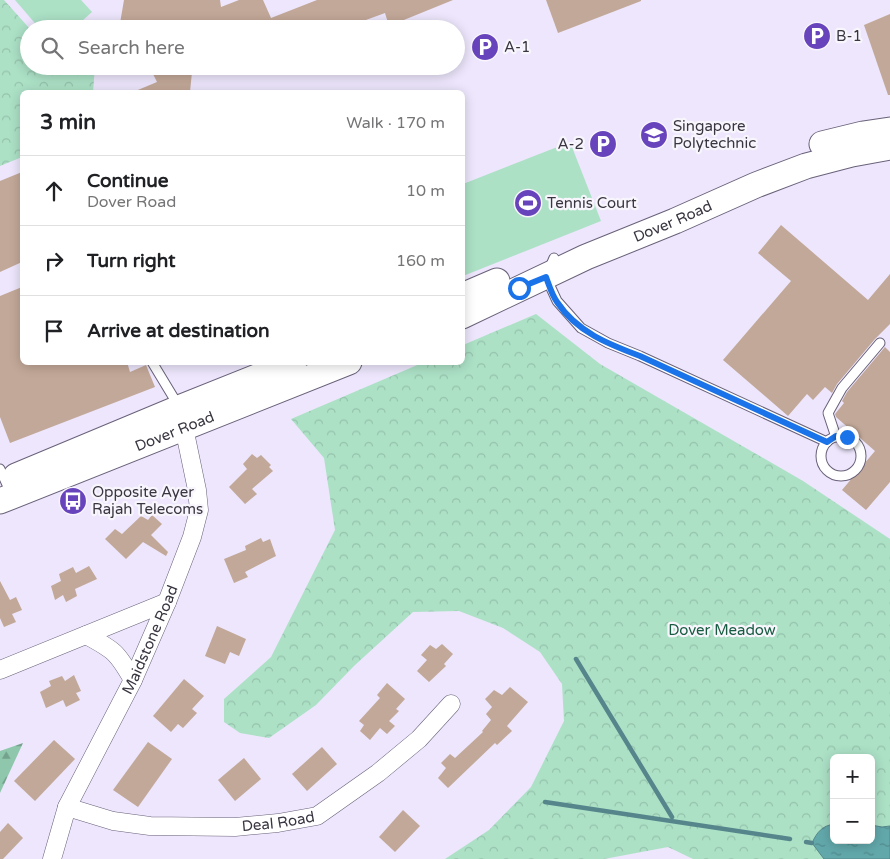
<!DOCTYPE html>
<meta charset="utf-8">
<style>
body{margin:0;font-family:"Varela Round",sans-serif;background:#f2f2f2;color:#202124}
.controls{position:absolute;right:15px;bottom:15px;display:grid;overflow:hidden;border-radius:8px;box-shadow:0 2px 12px #0003}
.controls button{width:45px;height:45px;display:grid;place-items:center;padding:0;border:0;border-bottom:1px solid #e0e0e0;background:#fff;color:#202124;font:25px sans-serif}
.stop{position:absolute;width:15px;height:15px;margin:-11px;border:4px solid #1a73e8;border-radius:50%;background:#fff}
.stop.end{background:#1a73e8;border-color:#fff;box-shadow:0 1px 5px #0008}
.list{margin:0;padding:0;list-style:none}
h2{display:flex;justify-content:space-between;align-items:center;height:65px;margin:0;padding:0 20px;font-size:21px}
h2 small{font-size:16px;font-weight:400;color:#757577}
.list li{display:grid;grid-template-columns:32px 1fr auto;gap:15px;align-items:center;box-sizing:border-box;height:70px;padding:0 20px;border-top:1px solid #e0e0e0}
.list b{display:block;font-size:19px;white-space:nowrap}
.list p{margin:0;font-size:16px;white-space:nowrap;color:#757577}
.list em{font-size:16px;font-style:normal;color:#757577}
.icon{flex:none;width:28px;height:28px;fill:none;stroke:currentColor;stroke-width:2;stroke-linecap:round;stroke-linejoin:round}
.map{position:relative;flex:none;width:890px;height:859px;overflow:hidden}
.search{position:absolute;background:#fff;box-shadow:0 2px 12px #0003;left:20px;top:20px;width:445px;height:55px;display:flex;align-items:center;gap:12px;box-sizing:border-box;padding:0 18px;border-radius:28px;color:#757577;font-size:19px}
.panel{position:absolute;background:#fff;box-shadow:0 2px 12px #0003;left:20px;top:90px;width:445px;height:275px;border-radius:8px}
.map>svg:first-child{display:block}
.green{fill:#ace1c6}
.forest{fill:url(#forest-firs)}
.park{fill:url(#park-crowns);fill-rule:evenodd}
.water{fill:url(#water-ripples);stroke:#56868b}
.lines{fill:none;stroke-linecap:round;stroke-linejoin:round}
.stream{stroke:#56868b;stroke-width:4.5}
.building{fill:#c2a898}
.lane-casing{stroke:#696179;stroke-width:11}
.street-casing{stroke:#696179;stroke-width:19}
.secondary-casing{stroke:#696179;stroke-width:27}
.lane{stroke:#fff;stroke-width:9}
.street{stroke:#fff;stroke-width:18}
.secondary{stroke:#fff;stroke-width:25}
.route{stroke:#1a73e8;stroke-width:6}
.labels{text-anchor:middle;stroke-width:4.5;stroke-linejoin:round;paint-order:stroke}
.poi-label{font-size:15px;fill:#3a3641;stroke:#f8f6fc;text-anchor:start}
.street-label{font-size:15px;fill:#3a3641;stroke:#f8f6fc}
.park-label{font-size:15px;fill:#175b41;stroke:#f8f6fc}
</style>
<div class="map">
<svg width="890" height="859" viewBox="0 0 890 859">
<defs>
<pattern id="forest-firs" width="22" height="20" patternUnits="userSpaceOnUse" patternTransform="scale(1.25)"><rect width="22" height="20" fill="#8ec7ab"/><path d="M5 1l3.5 6h-7zM16 11l3.5 6h-7z" fill="#75a28d"/></pattern>
<pattern id="park-crowns" width="20" height="18" patternUnits="userSpaceOnUse" patternTransform="scale(1.25)"><rect width="20" height="18" fill="#ace1c6"/><path d="M2 6a3 3 0 1 1 6 0M12 15a3 3 0 1 1 6 0" fill="none" stroke="#95c2ab"/></pattern>
<pattern id="water-ripples" width="26" height="14" patternUnits="userSpaceOnUse" patternTransform="scale(1.25)"><rect width="26" height="14" fill="#62a8ab"/><path d="M2 4q2-2 4 0t4 0M15 11q2-2 4 0t4 0" fill="none" stroke="#528a8d"/></pattern>
</defs>
<rect width="100%" height="100%" fill="#ede6fc"/>
<!-- green -->
<g class="green">
<polygon points="15,0 81,0 92,12 73,29 40,29"/>
<polygon points="570,142 601,221 463,276 463,184"/>
</g>
<!-- forest -->
<polygon class="forest" points="23,743 0,793 0,751"/>
<!-- park -->
<g class="park">
<polygon points="0,0 4,0 30,29 29,66 95,66 93,92 22,92 22,157 0,166"/>
<path d="M536 314 600 364 803 481 890 539V859H693L668 847 604 859H445L489 830 531 787 564 721 562 684 540 652 503 628 459 611 413 612 354 666 316 705 269 738 240 733 224 722V699L271 657 335 530 324 458 291 419 422 363 462 362 463 345ZM834 758H871V840H834Z"/>
</g>
<!-- water -->
<path class="water" d="M834 824V840H871V825L882 827 890 826V859H824L812 843C817 832 822 826 834 824Z"/>
<g class="lines">
<!-- stream -->
<g class="stream">
<polyline points="576,659 672,817"/>
<polyline points="545,802 790,839"/>
<polyline points="806,842 812,843"/>
</g>
</g>
<!-- building -->
<g class="building">
<polygon points="124,0 220,0 221,7 239,0 263,0 271,18 317,0 453,0 389,26 385,13 344,28 341,21 320,29 119,29"/>
<polygon points="546,0 641,0 641,1 558,33"/>
<polygon points="890,14 890,95 888,95 864,25"/>
<polygon points="149,66 188,66 192,72 190,92 133,92 157,82"/>
<polygon points="22,172 22,262 0,272 0,181"/>
<polygon points="781,225 868,300 890,274 890,324 875,339 837,384 832,393 825,387 813,400 807,394 788,416 723,360 791,281 758,253"/>
<polygon points="22,287 22,362 127,362 130,372 146,365 155,387 10,443 0,417 0,296"/>
<polygon points="885,347 890,352 890,482 866,510 842,490 875,451 836,417 835,414 844,403 842,401 847,392"/>
<polygon points="252,454 257,458 261,455 271,465 269,467 273,471 252,489 257,494 245,504 229,487 247,469 243,464"/>
<polygon points="152,515 162,524 151,535 168,552 166,556 143,542 126,559 105,539 115,529 122,534 141,516 148,520"/>
<polygon points="261,538 263,542 270,539 276,556 245,572 248,577 234,583 224,559 246,550 245,546"/>
<polygon points="89,566 97,579 75,589 77,596 66,602 63,595 55,600 51,586 61,581 59,574 73,567 76,573"/>
<polygon points="0,581 10,600 16,597 22,610 12,614 16,622 4,627 0,618"/>
<polygon points="217,626 246,639 239,656 230,652 225,664 205,656"/>
<polygon points="442,644 453,654 444,664 446,666 429,682 417,671 427,660 421,655 430,645 436,649"/>
<polygon points="74,675 81,691 76,693 80,700 66,707 63,700 46,708 40,692 51,686 49,681 62,676 65,681"/>
<polygon points="184,679 204,696 192,709 197,713 183,728 178,724 171,732 153,716"/>
<polygon points="387,683 405,699 396,709 399,711 389,721 395,726 387,734 380,728 370,740 360,731 364,725 359,721 380,698 377,695"/>
<polygon points="510,687 528,702 507,726 512,731 497,745 495,743 448,788 438,778 446,768 441,763 450,754 455,758 483,732 482,731 491,720 486,714 492,707 485,699 494,690 502,695"/>
<polygon points="54,740 75,759 35,801 14,781"/>
<polygon points="148,742 172,759 138,807 113,790"/>
<polygon points="322,747 337,764 307,791 292,774"/>
<polygon points="244,758 261,779 235,801 218,780"/>
<polygon points="403,810 420,826 395,852 379,837"/>
<polygon points="8,823 23,838 3,859 0,859 0,832"/>
</g>
<g class="lines">
<!-- lane casing -->
<g class="lane-casing">
<g id="lane">
<polyline points="554,258 546,277 557,301 581,328 608,343 640,356 827,442"/>
<polyline points="152,362 178,405"/>
<circle cx="841" cy="456" r="20"/>
<polyline points="836,437 828,413 842,388 880,343"/>
<polyline points="0,469 9,489"/>
</g>
</g>
<!-- street casing -->
<g class="street-casing">
<g id="street">
<path d="M86 635C114 650 117 652 133 680"/>
<polyline points="0,670 167,602"/>
<path id="s1" d="M67 807 113 821 150 826 235 827 278 823 317 816 378 773 419 739 451 704"/>
<path id="s2" d="M52 859 67 807 133 680 167 602 192 537 199 510 197 490 182 418"/>
</g>
</g>
<!-- secondary casing -->
<g class="secondary-casing">
<g id="secondary">
<polyline points="822,144 863,134 890,130"/>
<polyline points="462,296 497,281"/>
<path id="s3" d="M462 316 586 257 675 221 756 185 806 166 852 154 890 147"/>
<polyline points="16,476 179,408 294,362"/>
<path id="s4" d="M0 501 349 362"/>
</g>
</g>
<!-- lane -->
<use href="#lane" class="lane"/>
<!-- street -->
<use href="#street" class="street"/>
<!-- secondary -->
<use href="#secondary" class="secondary"/>
</g>
<g class="lines">
<!-- route -->
<path class="route" d="M519 288 546 277C549 285 552 295 557 302 577 332 608 344 640 356L827 442 836 436 847 437"/>
</g>
<!-- icons -->
<defs>
<g id="parking-disc" transform="scale(1.4375)"><circle r="9.5" fill="#6844bc" stroke="#f8f6fc"/><path d="M-3.5-5.5H1a3.5 3.5 0 0 1 0 7H-1V5.5H-3.5ZM-1-3.4V-.6H.8a1.4 1.4 0 0 0 0-2.8Z" fill="#fff"/></g>
<g id="university-disc" transform="scale(1.4375)"><circle r="9.5" fill="#6844bc" stroke="#f8f6fc"/><path d="M0-5L7-2L0 1L-7-2ZM-4 1L0 2.5L4 1V4Q0 6-4 4Z" fill="#fff"/></g>
<g id="stadium-disc" transform="scale(1.4375)"><circle r="9.5" fill="#6844bc" stroke="#f8f6fc"/><path d="M0-5a6.5 5 0 1 0 0 10a6.5 5 0 1 0 0-10ZM-3.5-1.8h7v3.6h-7Z" fill="#fff"/></g>
<g id="bus-disc" transform="scale(1.4375)"><circle r="9.5" fill="#6844bc" stroke="#f8f6fc"/><path d="M-5-6H5V4H4V6H2V4H-2V6H-4V4H-5ZM-3.5-4V0h7V-4ZM-3.5 1.2v1.5H-2V1.2ZM2 1.2v1.5H3.5V1.2Z" fill="#fff"/></g>
</defs>
<g fill-rule="evenodd">
<use href="#parking-disc" x="817" y="36"/>
<use href="#parking-disc" x="485" y="47"/>
<use href="#university-disc" x="654" y="135"/>
<use href="#parking-disc" x="603" y="144"/>
<use href="#stadium-disc" x="528" y="203"/>
<use href="#bus-disc" x="73" y="501"/>
</g>
<g class="labels">
<!-- poi labels -->
<g class="poi-label">
<text x="836" y="41">B-1</text>
<text x="504" y="52">A-1</text>
<text x="673" y="131">Singapore<tspan x="673" dy="17">Polytechnic</tspan></text>
<text x="584" y="149" text-anchor="end">A-2</text>
<text x="547" y="208">Tennis Court</text>
<text x="92" y="497">Opposite Ayer<tspan x="92" dy="17">Rajah Telecoms</tspan></text>
</g>
<!-- street labels -->
<g class="street-label">
<text dy="5" stroke="none"><textPath href="#s3" startOffset="231">Dover Road</textPath></text>
<text dy="5" stroke="none"><textPath href="#s4" startOffset="188">Dover Road</textPath></text>
<text dy="5" stroke="none"><textPath href="#s2" startOffset="241">Maidstone Road</textPath></text>
<text dy="5" stroke="none"><textPath href="#s1" startOffset="214">Deal Road</textPath></text>
</g>
<!-- park labels -->
<g class="park-label">
<text x="722" y="635">Dover Meadow</text>
</g>
</g>
</svg>
<div class="controls">
<button>+</button>
<button>−</button>
</div>
<div class="stop" style="left:519px;top:288px"></div>
<div class="stop end" style="left:847px;top:437px"></div>
<div class="search"><svg class="icon" aria-label="search" viewBox="0 0 24 24"><circle cx="10" cy="10" r="6"/><path d="M15 15l6 6"/></svg>Search here</div>
<section class="panel">
<h2>3 min<small>Walk · 170 m</small></h2>
<ul class="list">
<li><svg class="icon" aria-label="ahead" viewBox="0 0 24 24"><path d="M12 20V5M6 11l6-6 6 6"/></svg><div><b>Continue</b><p>Dover Road</p></div><em>10 m</em></li>
<li><svg class="icon" aria-label="right" viewBox="0 0 24 24"><path d="M7 20v-9h11M14 6l5 5-5 5"/></svg><div><b>Turn right</b></div><em>160 m</em></li>
<li><svg class="icon" aria-label="arrive" viewBox="0 0 24 24"><path d="M6 21V4h12l-3 4 3 4H6"/></svg><div><b>Arrive at destination</b></div></li>
</ul>
</section>
</div>
